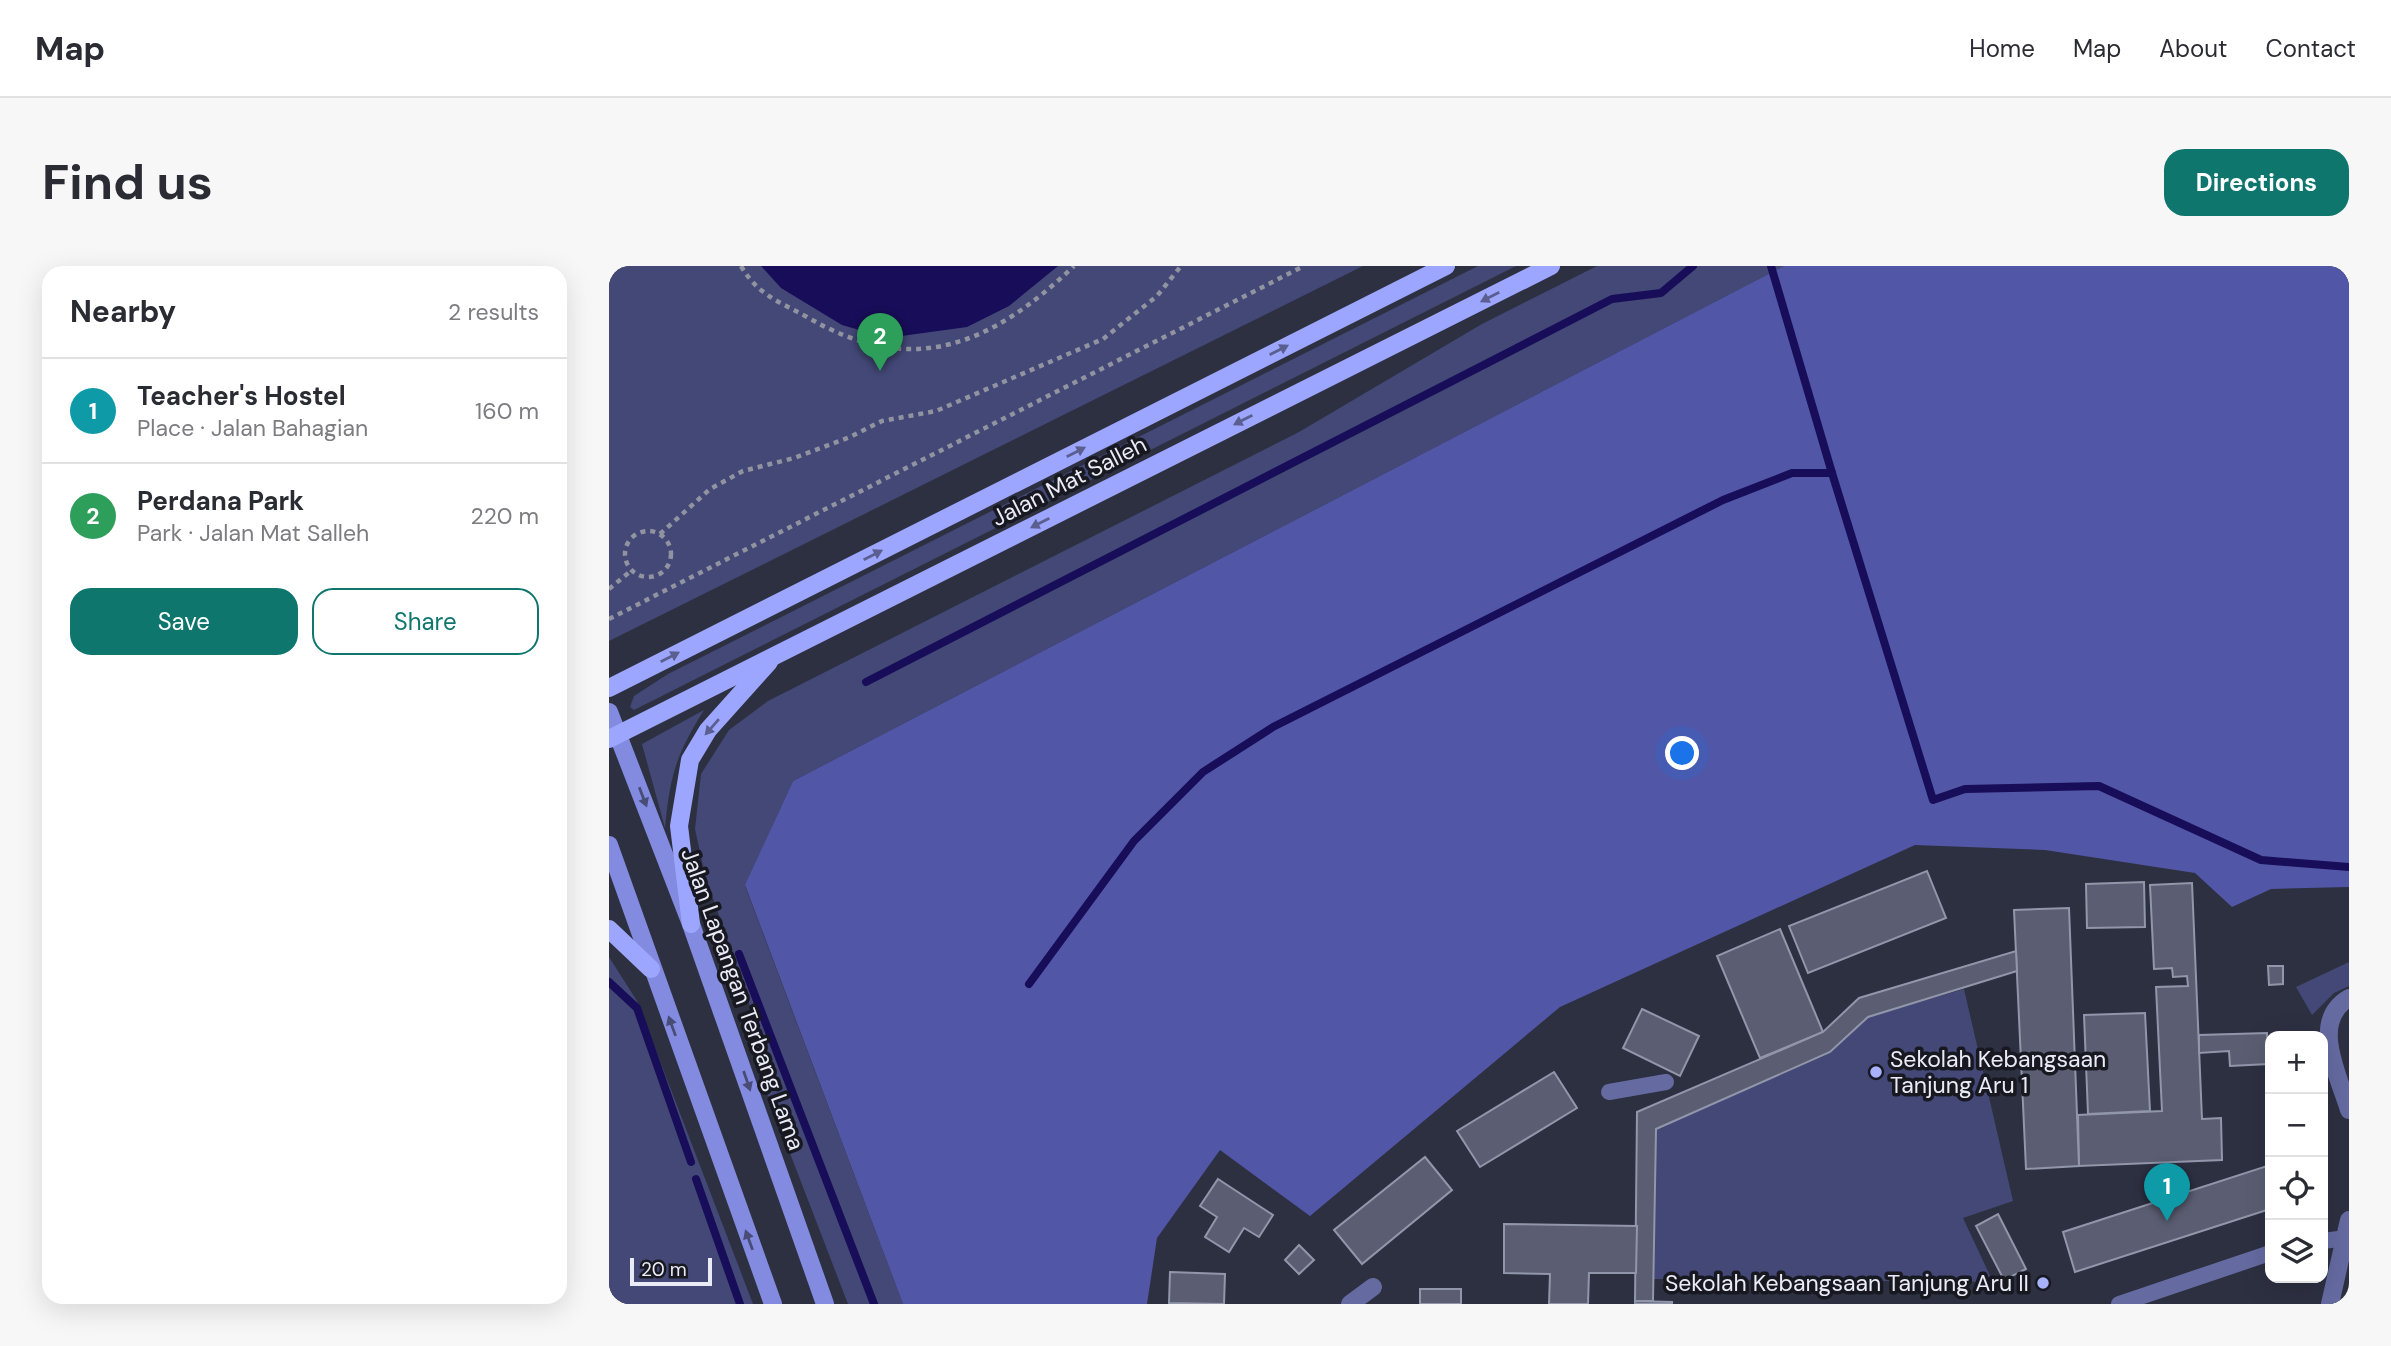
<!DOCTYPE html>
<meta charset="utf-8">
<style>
body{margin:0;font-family:"DM Sans",sans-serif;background:#f7f7f7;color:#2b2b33}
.controls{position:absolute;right:21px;bottom:21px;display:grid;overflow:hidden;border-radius:14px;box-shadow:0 7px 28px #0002}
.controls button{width:63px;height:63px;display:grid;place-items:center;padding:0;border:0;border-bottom:2px solid #e1e1e2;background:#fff;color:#2b2b33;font:35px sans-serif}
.scale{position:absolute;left:21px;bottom:18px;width:82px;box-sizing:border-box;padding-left:7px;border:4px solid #e9ebf7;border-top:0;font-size:19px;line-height:24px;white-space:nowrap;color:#e9ebf7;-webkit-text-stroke:5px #171820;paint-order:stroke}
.you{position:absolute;left:1074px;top:488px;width:24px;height:24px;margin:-18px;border:5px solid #fff;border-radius:50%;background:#1a73e8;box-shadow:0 0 0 10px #1a73e833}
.badge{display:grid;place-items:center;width:46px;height:46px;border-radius:50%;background:#0f766e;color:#fff;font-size:23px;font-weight:700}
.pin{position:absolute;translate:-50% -58px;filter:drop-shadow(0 2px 4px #0008)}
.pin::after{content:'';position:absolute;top:37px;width:24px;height:21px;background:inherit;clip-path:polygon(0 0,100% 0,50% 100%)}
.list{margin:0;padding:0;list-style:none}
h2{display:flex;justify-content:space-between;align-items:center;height:91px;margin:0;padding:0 28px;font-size:30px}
h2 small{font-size:23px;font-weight:400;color:#7c7c81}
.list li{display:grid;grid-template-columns:46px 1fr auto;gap:21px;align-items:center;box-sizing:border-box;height:105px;padding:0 28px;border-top:2px solid #e1e1e2}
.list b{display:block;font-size:26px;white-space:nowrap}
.list p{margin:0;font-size:23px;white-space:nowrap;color:#7c7c81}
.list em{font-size:23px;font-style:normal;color:#7c7c81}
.actions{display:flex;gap:14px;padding:21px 28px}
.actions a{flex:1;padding:16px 0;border:2px solid #0f766e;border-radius:21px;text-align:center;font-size:24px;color:#0f766e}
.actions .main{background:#0f766e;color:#fff}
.icon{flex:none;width:38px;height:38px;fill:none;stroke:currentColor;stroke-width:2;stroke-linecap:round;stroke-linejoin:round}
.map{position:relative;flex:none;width:1740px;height:1038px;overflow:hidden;border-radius:21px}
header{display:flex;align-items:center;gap:42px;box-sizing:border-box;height:98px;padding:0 35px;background:#fff;border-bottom:2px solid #e1e1e2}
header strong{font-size:33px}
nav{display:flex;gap:38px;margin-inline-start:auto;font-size:24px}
.intro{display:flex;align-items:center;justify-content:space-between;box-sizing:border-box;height:168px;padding:0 42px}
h1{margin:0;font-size:49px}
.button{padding:18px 32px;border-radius:21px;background:#0f766e;color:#fff;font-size:24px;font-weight:700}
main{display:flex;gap:42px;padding:0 42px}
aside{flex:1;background:#fff;border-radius:21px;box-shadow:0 7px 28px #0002}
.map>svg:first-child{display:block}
.green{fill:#434877}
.forest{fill:#5256a6}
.water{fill:#180d59}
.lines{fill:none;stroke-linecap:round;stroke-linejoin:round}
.stream{stroke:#180d59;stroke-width:8}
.building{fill:#5b5e72;stroke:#9296ab;stroke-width:2}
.path{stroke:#9193a1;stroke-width:4.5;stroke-dasharray:5 5;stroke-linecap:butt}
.service{stroke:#656ba1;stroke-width:16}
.minor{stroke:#656ba1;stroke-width:18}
.secondary{stroke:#838be0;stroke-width:18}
.primary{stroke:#9da6fe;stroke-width:18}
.oneway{fill:#5a5f8f}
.oneway2{fill:#484c76}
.poi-dot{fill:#a7b1fc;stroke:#171820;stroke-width:2.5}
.labels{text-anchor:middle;stroke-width:7;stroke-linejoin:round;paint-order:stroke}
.street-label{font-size:23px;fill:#e9ebf7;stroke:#171820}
.poi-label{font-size:23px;fill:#e9ebf7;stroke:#171820;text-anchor:start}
</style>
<header>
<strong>Map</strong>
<nav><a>Home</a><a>Map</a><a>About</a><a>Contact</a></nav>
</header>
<div class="intro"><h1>Find us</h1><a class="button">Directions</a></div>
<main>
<aside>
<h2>Nearby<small>2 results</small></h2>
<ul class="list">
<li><span class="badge" style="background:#0f9aa8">1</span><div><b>Teacher's Hostel</b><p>Place · Jalan Bahagian</p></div><em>160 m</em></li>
<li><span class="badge" style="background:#2e9e5b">2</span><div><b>Perdana Park</b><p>Park · Jalan Mat Salleh</p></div><em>220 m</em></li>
</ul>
<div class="actions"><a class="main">Save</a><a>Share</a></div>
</aside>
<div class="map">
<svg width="1740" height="1038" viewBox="0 0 1740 1038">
<rect width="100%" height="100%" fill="#2d3041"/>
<!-- green -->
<g class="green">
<polygon points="0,0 754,0 0,375"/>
<polygon points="869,0 907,0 25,444 21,441 25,430 59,408"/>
<polygon points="988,0 1175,0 184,515 136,620 294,1038 239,1038 149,804 146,755 96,609 86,563 92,508 120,464 159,435 690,166 873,58"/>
<path d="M95 444C67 489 61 509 56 562L33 478Z"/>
<polygon points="0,691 28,735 144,1038 0,1038"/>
<polygon points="1740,696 1740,720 1725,727 1703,749 1687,721"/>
<polygon points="1355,723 1404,935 1354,952 1384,1016 1044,1013 1047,863 1220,786 1259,751"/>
</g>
<!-- forest -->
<polygon class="forest" points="1175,0 1740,0 1740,621 1662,623 1623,641 1586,607 1436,584 1306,579 951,741 701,950 611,884 548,972 538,1038 294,1038 136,619 184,515"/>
<!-- water -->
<polygon class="water" points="152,0 449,0 400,40 358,61 278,72 233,59 172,22"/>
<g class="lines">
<!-- stream -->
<g class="stream">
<polyline points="1162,0 1223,207"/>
<polyline points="257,416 1003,33 1052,27 1084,0"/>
<polyline points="130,688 265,1038"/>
<polyline points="0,716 28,742 82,896"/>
<polyline points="420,718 525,575 594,506 664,461 1114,234 1183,207 1223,207 1324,534 1356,523 1490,520 1652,594 1740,601"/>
<polyline points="87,913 131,1038"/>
</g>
</g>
<!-- building -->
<g class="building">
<polygon points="1318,605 1337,652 1199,707 1180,660"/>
<polygon points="1535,616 1536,661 1478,662 1477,618"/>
<polygon points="1583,617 1593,853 1612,852 1613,894 1470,900 1469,849 1553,845 1547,721 1579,720 1578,710 1564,711 1563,702 1545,703 1541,619"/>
<polygon points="1460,642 1470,900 1417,903 1405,644"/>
<polygon points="1171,663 1214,766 1151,792 1108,690"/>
<polygon points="1407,685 1408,705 1259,751 1221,786 1047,863 1044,1035 1026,1035 1028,846 1214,766 1250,732"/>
<polygon points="1659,700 1674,700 1674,718 1660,719"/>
<polygon points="1033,743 1090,770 1071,810 1014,782"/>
<polygon points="1536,747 1541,845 1479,848 1475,749"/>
<polygon points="1658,767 1660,798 1621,800 1620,785 1590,787 1590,769"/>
<polygon points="945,806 968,842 871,901 848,865"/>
<polygon points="816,891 843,924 753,998 725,964"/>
<polygon points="1661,899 1661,943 1466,1006 1454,966"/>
<polygon points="609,913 664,949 650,971 635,962 620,986 596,971 608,951 591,940"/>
<polygon points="1389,948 1417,1003 1395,1014 1367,960"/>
<polygon points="895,958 1028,960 1027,1007 980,1007 979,1038 940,1038 941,1008 895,1007"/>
<polygon points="690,979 705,994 690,1008 676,994"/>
<polygon points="561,1006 616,1008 615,1038 560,1037"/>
<rect x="811" y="1023" width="41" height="15"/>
<polygon points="1026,1035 1063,1036 1063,1038 1026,1038"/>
</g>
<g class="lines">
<!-- path -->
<g class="path">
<path d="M132 0C149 29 169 35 198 51 304 113 382 79 465 0"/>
<circle cx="39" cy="288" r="23"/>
<polyline points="51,268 101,223 134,205 185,192 241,171 273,155 327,145 494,73 548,30 572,0"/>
<polyline points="0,323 23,304"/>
<polyline points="0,353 695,0"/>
<polyline points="1659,774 1661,773"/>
</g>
<!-- service -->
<g class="service">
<polyline points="1000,826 1057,816"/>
<polyline points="1714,975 1737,972"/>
<polyline points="1510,1038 1661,987"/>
</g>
<!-- minor -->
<g class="minor">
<path d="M1740 732C1700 755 1730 810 1740 844"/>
<polyline points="741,1038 764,1021"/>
<polyline points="1721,1038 1740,954"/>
</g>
<!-- secondary -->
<g class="secondary">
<polyline points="0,446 82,658 216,1038"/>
<polyline points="0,579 164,1038"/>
</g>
<!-- primary -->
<g class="primary">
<polyline points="0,422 837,0"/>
<polyline points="0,473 942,0"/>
<polyline points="82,658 70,560 81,494 99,464 160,396"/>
<polyline points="0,663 42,703"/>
</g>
</g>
<!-- one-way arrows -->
<defs><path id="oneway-solid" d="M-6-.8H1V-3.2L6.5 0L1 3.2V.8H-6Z" transform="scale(1.75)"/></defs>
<g class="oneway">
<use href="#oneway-solid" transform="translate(881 31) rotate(153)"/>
<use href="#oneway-solid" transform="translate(670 84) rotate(-27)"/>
<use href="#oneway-solid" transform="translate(634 154) rotate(153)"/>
<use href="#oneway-solid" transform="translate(467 186) rotate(-27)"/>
<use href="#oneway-solid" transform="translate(431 257) rotate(153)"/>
<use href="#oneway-solid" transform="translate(264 289) rotate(-27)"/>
<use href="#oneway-solid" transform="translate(61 391) rotate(-27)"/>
<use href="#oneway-solid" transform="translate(103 461) rotate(131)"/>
</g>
<g class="oneway2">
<use href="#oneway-solid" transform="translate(34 531) rotate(69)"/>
<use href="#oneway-solid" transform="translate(63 760) rotate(-110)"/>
<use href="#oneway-solid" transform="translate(138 815) rotate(71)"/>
<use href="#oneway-solid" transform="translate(140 974) rotate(-110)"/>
</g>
<!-- markers -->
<g class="poi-dot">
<circle cx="1267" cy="806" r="7"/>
<circle cx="1434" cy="1017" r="7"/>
</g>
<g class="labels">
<!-- street labels -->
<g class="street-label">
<text transform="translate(460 215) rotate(-27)" y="8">Jalan Mat Salleh</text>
<text transform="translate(134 733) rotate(70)" y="8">Jalan Lapangan Terbang Lama</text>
</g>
<!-- poi labels -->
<g class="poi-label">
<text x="1281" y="801">Sekolah Kebangsaan<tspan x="1281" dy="26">Tanjung Aru 1</tspan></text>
<text x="1420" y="1025" text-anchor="end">Sekolah Kebangsaan Tanjung Aru II</text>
</g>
</g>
</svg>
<div class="controls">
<button>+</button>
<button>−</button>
<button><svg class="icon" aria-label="locate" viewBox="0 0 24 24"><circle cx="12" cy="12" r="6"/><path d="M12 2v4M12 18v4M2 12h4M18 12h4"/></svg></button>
<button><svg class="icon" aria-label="layers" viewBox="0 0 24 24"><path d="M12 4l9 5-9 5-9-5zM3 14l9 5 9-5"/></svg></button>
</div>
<div class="scale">20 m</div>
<div class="you"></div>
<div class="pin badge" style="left:1558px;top:955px;background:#0f9aa8">1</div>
<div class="pin badge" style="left:271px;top:105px;background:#2e9e5b">2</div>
</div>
</main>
